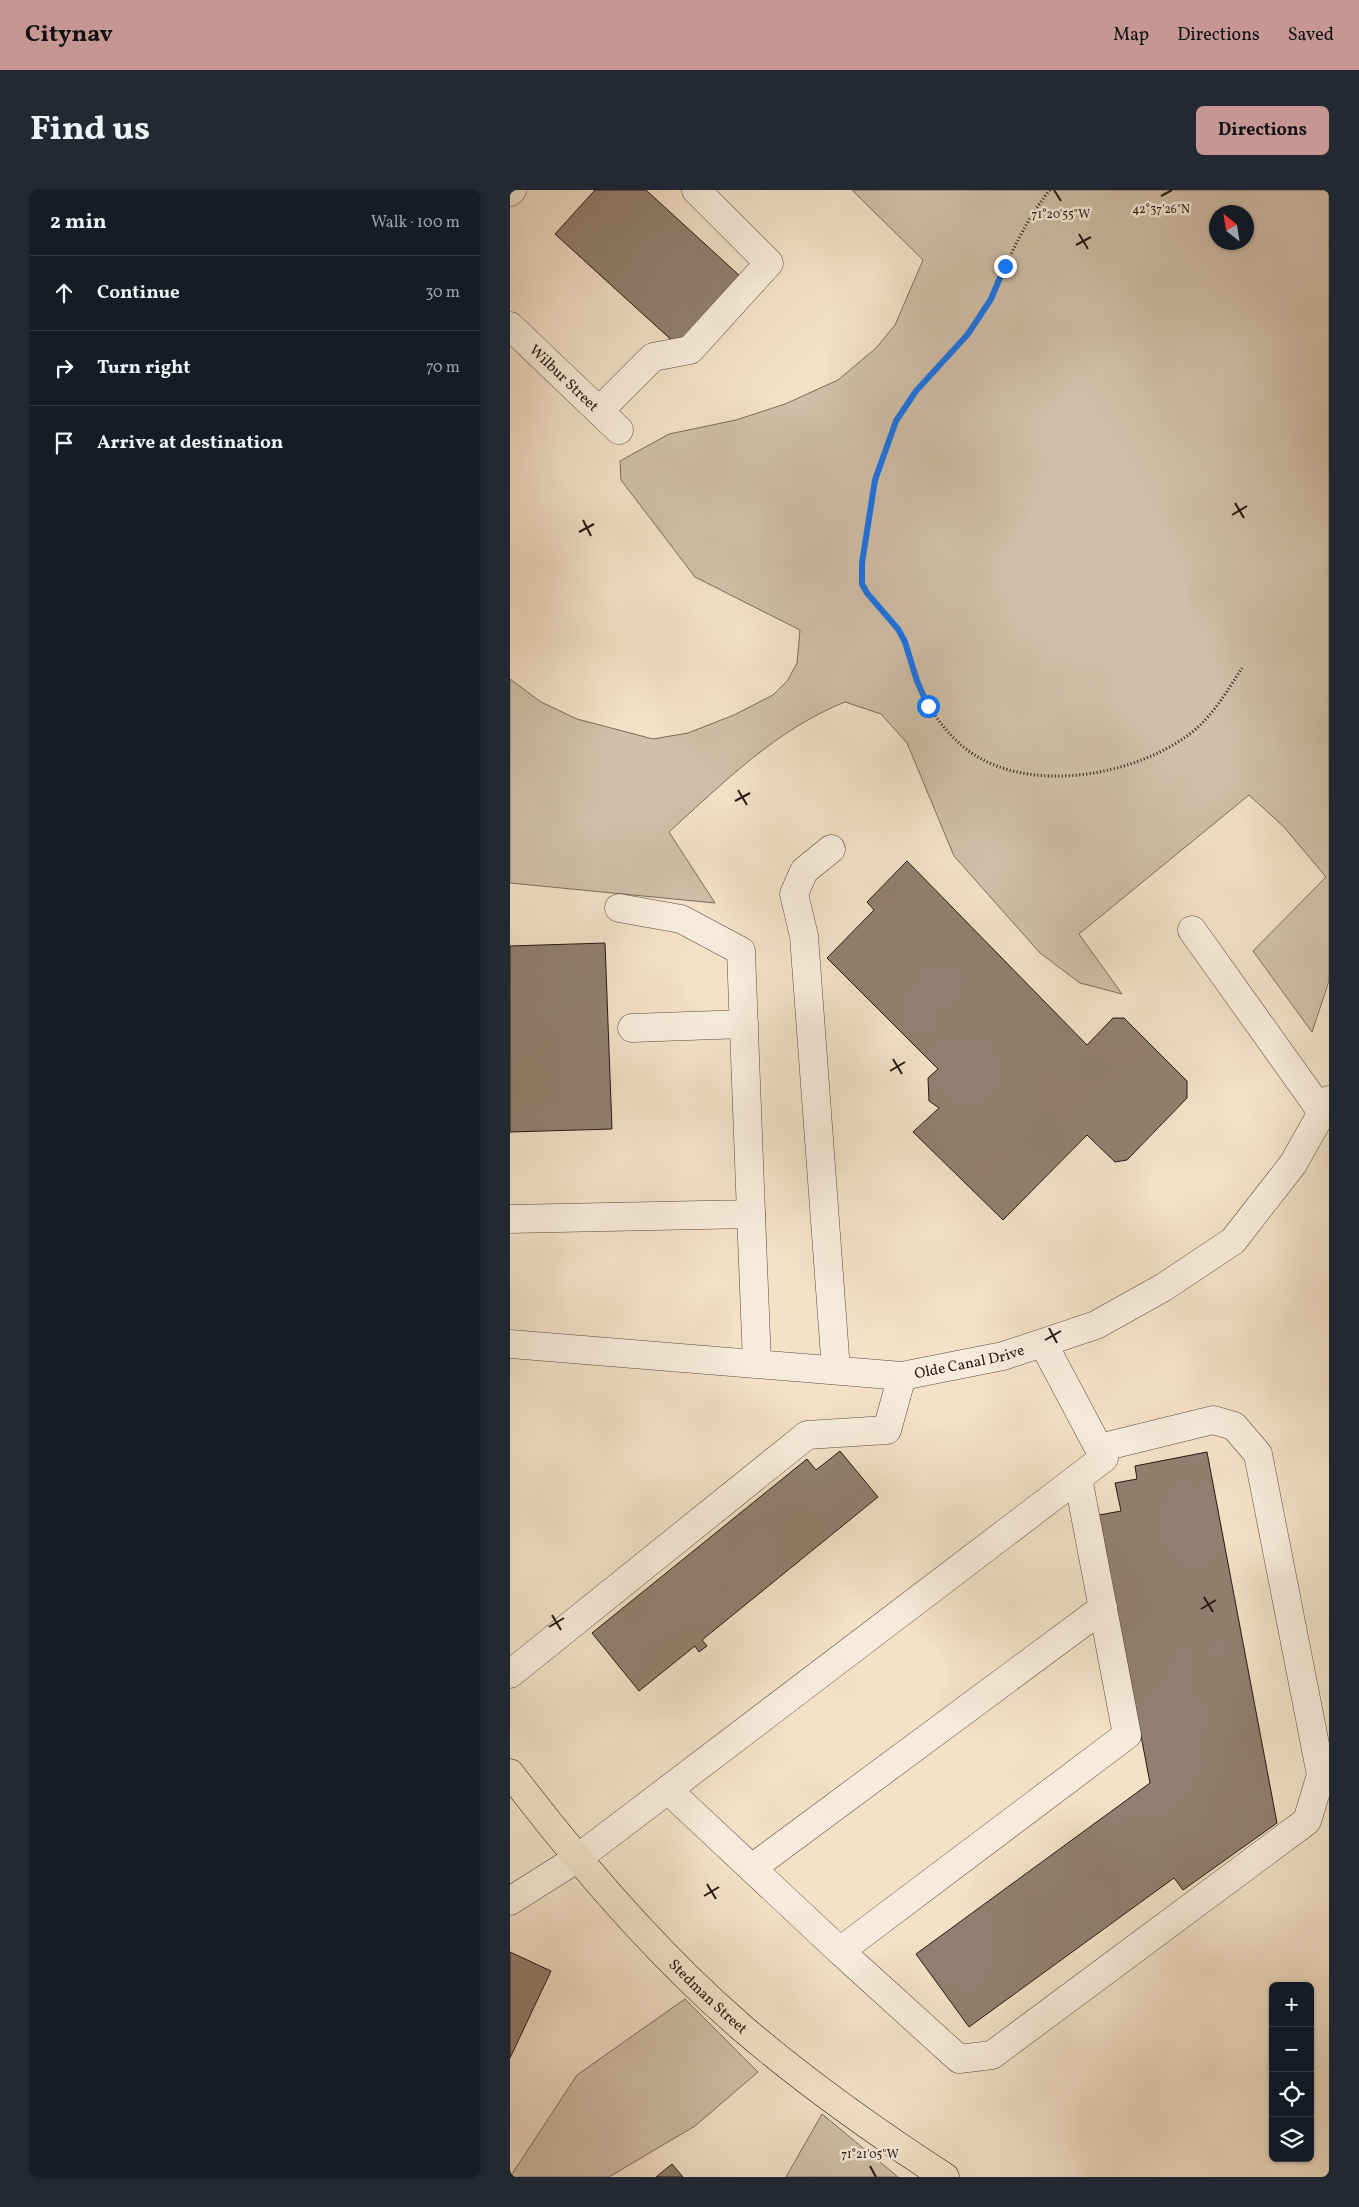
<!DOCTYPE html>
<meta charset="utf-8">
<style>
body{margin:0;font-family:Vollkorn,serif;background:#242831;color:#f1f3f6}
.controls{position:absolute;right:15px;bottom:15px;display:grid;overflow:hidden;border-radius:8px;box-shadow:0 1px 4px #0004}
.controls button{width:45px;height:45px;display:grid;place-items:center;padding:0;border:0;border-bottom:1px solid #363941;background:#171b24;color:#f1f3f6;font:25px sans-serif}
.compass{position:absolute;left:699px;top:15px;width:45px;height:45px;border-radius:50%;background:#171b24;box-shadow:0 1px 4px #0004;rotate:330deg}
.stop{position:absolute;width:15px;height:15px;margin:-11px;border:4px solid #1a73e8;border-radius:50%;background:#fff}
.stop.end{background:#1a73e8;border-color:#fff;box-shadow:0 1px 5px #0008}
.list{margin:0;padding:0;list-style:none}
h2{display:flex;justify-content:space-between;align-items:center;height:65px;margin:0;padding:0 20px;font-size:21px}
h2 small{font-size:16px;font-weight:400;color:#9ea1a6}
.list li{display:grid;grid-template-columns:32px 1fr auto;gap:15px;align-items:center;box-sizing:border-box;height:75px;padding:0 20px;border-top:1px solid #363941}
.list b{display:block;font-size:19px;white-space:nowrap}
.list em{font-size:16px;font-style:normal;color:#9ea1a6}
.icon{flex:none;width:28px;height:28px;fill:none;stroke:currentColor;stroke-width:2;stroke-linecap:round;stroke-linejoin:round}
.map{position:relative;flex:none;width:819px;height:1987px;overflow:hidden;border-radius:8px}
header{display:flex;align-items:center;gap:30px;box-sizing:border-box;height:70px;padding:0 25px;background:#c59692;color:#111}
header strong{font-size:24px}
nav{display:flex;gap:28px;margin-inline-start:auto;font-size:18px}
.intro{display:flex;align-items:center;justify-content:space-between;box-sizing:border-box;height:120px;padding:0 30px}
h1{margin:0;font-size:35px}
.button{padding:12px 22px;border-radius:8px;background:#c59692;color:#111;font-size:18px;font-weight:700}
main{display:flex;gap:30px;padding:0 30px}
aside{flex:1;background:#171b24;border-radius:8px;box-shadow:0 1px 4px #0004}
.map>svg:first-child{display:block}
.green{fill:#d0bfa9;stroke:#7b6b5d;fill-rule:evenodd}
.building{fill:#918070;stroke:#261711}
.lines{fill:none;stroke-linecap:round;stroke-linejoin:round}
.minor-casing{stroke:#594a3f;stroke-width:29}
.major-casing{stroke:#261711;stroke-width:29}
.path{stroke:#261711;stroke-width:3;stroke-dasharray:1 2.5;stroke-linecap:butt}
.minor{stroke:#f7ecdb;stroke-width:28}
.major{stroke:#f3e1c8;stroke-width:28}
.route{stroke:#1a73e8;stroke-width:6}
.ticks{fill:none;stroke:#261711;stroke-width:2}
.labels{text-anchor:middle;stroke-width:5;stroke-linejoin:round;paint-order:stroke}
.street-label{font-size:15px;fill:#261711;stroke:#f7ecdb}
.ticks-label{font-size:12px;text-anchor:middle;fill:#261711;stroke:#f7ecdb;stroke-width:5;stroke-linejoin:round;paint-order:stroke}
</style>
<header>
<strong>Citynav</strong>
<nav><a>Map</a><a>Directions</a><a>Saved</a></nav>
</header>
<div class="intro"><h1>Find us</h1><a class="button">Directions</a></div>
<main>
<aside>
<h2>2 min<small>Walk · 100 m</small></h2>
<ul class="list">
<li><svg class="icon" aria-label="ahead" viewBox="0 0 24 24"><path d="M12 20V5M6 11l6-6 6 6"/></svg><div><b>Continue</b></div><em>30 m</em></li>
<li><svg class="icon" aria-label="right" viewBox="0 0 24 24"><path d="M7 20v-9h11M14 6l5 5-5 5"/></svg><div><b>Turn right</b></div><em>70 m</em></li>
<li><svg class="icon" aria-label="arrive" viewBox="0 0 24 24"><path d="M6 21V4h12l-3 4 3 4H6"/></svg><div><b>Arrive at destination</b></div></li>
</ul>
</aside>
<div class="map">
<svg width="819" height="1987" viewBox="0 0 819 1987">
<rect width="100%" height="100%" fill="#f3e1c8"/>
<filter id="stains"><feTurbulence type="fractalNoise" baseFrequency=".004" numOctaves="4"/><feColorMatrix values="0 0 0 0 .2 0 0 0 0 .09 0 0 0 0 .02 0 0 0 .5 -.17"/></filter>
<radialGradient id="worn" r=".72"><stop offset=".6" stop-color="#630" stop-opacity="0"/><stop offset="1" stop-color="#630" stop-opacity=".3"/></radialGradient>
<!-- green -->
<g class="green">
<path d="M342 0H819V791L802 842 743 761 816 687 774 637 739 605 569 744 612 804 570 793 530 763 444 666 397 553 371 524 335 512C267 539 213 593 159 642L205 713 0 693V489L31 512 67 529 143 549 178 543 224 525 263 505 278 490 287 473 290 440 185 387 111 290 110 271 159 244 226 230 275 214 328 190 366 158 385 135 413 70ZM736 22V52H706V22Z"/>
<polygon points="175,1809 248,1882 185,1936 99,1987 0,1987 67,1885"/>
<polygon points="312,1924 388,1987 276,1987"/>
</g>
<!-- building -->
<g class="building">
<polygon points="85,0 136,0 231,87 168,156 45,44"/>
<polygon points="397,671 577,855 603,828 614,828 677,891 677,908 617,970 605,972 577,945 493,1030 403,942 429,918 419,911 418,888 428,879 317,768 364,720 357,712"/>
<polygon points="95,753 102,939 0,942 0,756"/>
<polygon points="330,1261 368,1307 192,1450 197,1456 189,1462 185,1456 129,1501 82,1443 297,1269 306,1280"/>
<polygon points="697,1262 767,1633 673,1700 664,1688 459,1837 406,1764 640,1593 589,1325 611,1321 605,1293 627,1289 625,1276"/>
<polygon points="0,1762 41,1781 0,1868"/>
<polygon points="162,1974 173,1987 146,1987"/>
</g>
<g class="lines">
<!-- minor casing -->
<g class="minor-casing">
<g id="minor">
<polyline points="0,2 2,0"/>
<path id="s1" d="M0 136 109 240"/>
<polyline points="89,221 143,167 180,160 259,73 186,0"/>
<polyline points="321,659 294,681 284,704 294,746 326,1180"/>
<polyline points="682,740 812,922"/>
<polyline points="122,838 234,834"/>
<polyline points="241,1024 247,1173"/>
<polyline points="0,1029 241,1024 231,761 171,729 109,718"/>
<path id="s2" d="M0 1154 392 1186 493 1166 586 1135 654 1097 723 1051 783 974 819 910"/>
<polyline points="0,1484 297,1245 377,1240 392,1186"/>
<polyline points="158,1600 330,1761 617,1545 568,1288"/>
<polyline points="242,1678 593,1418"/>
<polyline points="0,1711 68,1668 594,1268 533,1153"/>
<polyline points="330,1761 449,1869 482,1865 797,1631 811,1585 748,1264 724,1236 703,1230 589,1258"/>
</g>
</g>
<!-- major casing -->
<g class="major-casing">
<g id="major">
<path id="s3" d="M0 1583C67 1671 148 1765 231 1837 295 1892 364 1941 435 1987"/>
</g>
</g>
<!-- path -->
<path class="path" d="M540 0C521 23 508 49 496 75 490 87 486 100 480 111 460 145 431 170 407 201 374 242 365 291 357 341 355 355 352 370 352 385 352 410 383 426 393 448 399 461 401 476 406 490 415 513 431 537 450 554 509 607 622 588 681 543 703 526 717 501 732 478"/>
<!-- minor -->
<use href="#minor" class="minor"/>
<!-- major -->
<use href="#major" class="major"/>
</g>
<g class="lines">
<!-- route -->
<polyline class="route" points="418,516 407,491 395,452 388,439 357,403 352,394 352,373 365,290 386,231 406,201 458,144 481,109 495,76"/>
</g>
<!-- ticks -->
<path class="ticks" d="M544 0 551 11M651 6 662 0M569 44 578 59M566 55 581 47M725 313 734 328M722 325 737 316M73 330 81 346M69 342 84 334M228 600 237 615M225 611 240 603M383 869 392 884M380 881 395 872M539 1138 547 1153M535 1150 551 1141M694 1407 703 1422M691 1419 706 1410M42 1425 51 1440M39 1437 54 1428M197 1694 206 1709M194 1706 209 1697M360 1976 366 1987"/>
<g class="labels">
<!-- street labels -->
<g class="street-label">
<text dy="5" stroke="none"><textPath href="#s1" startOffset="75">Wilbur Street</textPath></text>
<text dy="5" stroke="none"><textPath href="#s2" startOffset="462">Olde Canal Drive</textPath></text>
<text dy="5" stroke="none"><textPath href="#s3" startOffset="299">Stedman Street</textPath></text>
</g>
</g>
<g class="ticks-label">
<text x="651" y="23">42°37'26"N</text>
<text x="551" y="28">71°20'55"W</text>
<text x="360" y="1968">71°21'05"W</text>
</g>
<rect width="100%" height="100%" filter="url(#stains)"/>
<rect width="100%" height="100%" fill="url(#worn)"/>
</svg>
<div class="controls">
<button>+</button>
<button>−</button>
<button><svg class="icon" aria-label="locate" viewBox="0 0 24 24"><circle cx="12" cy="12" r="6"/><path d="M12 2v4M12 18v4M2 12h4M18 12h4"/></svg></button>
<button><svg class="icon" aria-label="layers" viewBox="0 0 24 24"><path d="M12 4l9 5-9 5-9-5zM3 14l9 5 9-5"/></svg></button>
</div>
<svg class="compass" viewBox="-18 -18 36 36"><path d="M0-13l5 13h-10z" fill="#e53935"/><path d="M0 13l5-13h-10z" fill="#9ea1a6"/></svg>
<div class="stop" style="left:418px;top:516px"></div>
<div class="stop end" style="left:495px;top:76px"></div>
</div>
</main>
